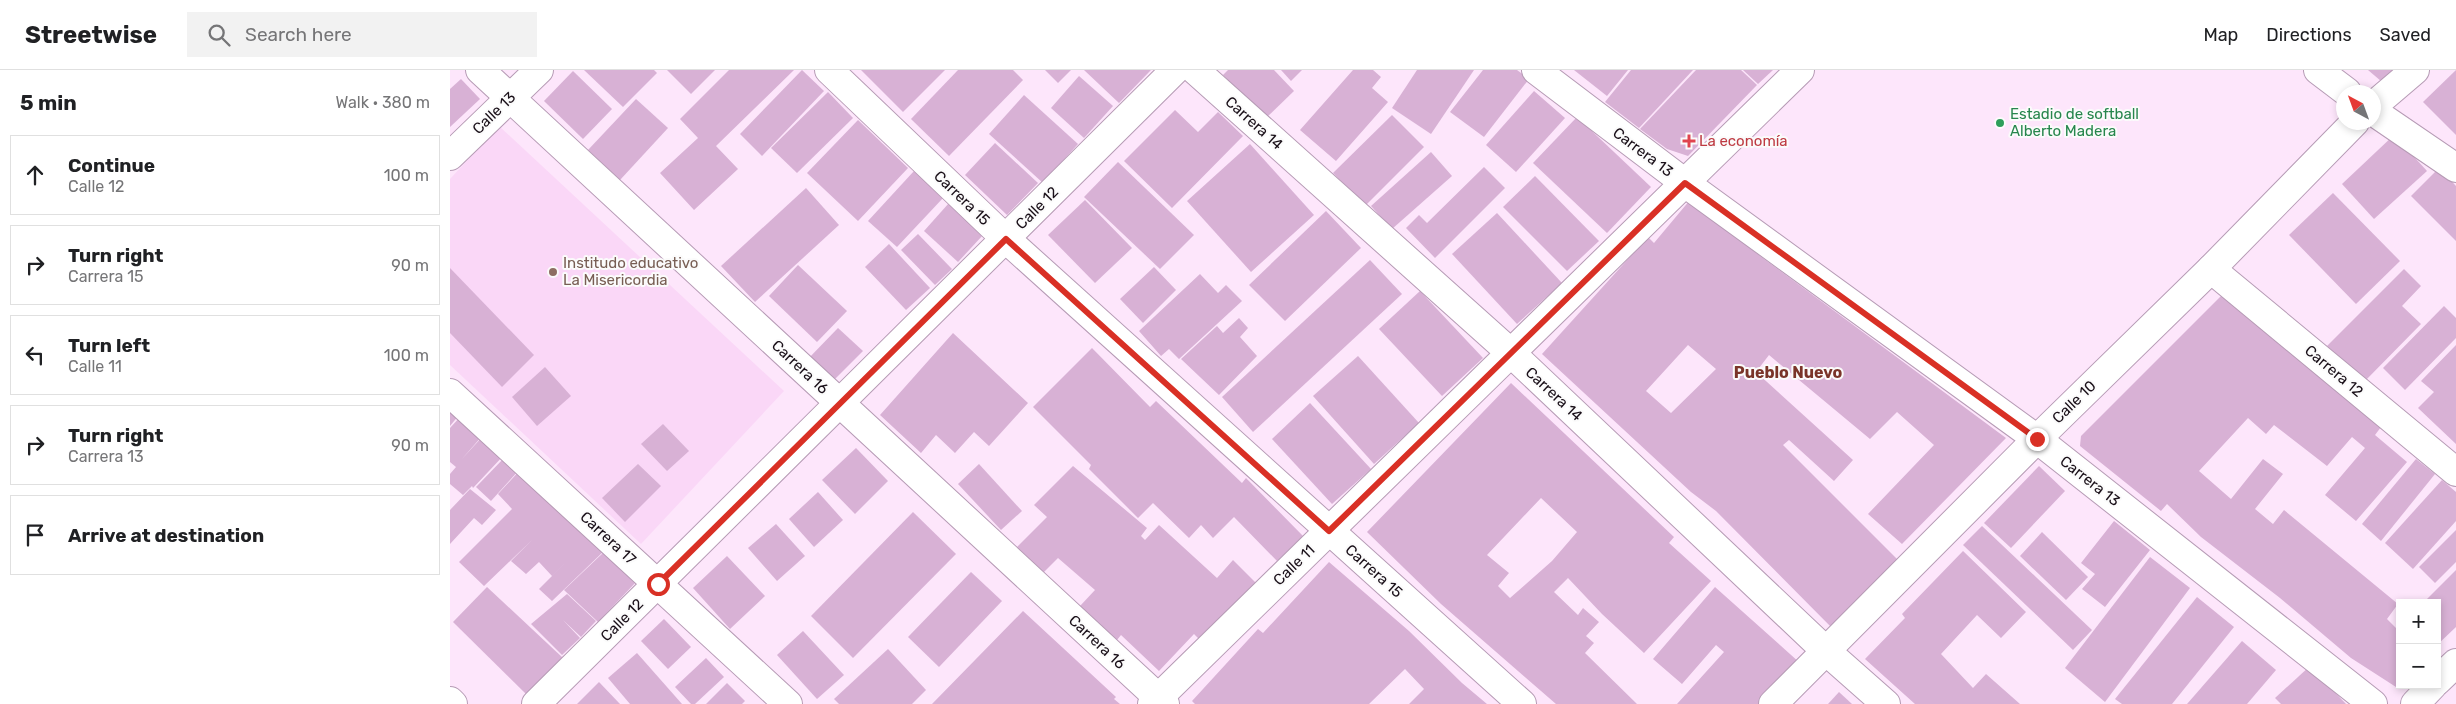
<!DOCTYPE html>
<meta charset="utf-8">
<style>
body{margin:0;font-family:Rubik,sans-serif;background:#f2f2f2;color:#202124}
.controls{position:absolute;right:15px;bottom:15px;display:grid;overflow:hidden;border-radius:0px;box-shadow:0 2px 8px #0003}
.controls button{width:45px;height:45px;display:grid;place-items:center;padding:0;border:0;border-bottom:1px solid #e0e0e0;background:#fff;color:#202124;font:25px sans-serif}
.compass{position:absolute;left:1886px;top:15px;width:45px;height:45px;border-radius:50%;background:#fff;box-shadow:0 2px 8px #0003;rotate:319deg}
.stop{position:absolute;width:15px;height:15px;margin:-11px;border:4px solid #d93025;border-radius:50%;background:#fff}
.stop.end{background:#d93025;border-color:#fff;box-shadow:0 1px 5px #0008}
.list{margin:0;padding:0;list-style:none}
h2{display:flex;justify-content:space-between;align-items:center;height:65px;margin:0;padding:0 20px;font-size:21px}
h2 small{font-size:16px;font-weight:400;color:#757577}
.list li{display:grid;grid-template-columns:32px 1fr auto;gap:15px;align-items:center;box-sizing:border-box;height:80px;margin:0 10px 10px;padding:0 10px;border:1px solid #e0e0e0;border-radius:0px}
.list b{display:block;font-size:19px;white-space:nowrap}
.list p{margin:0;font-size:16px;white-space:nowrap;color:#757577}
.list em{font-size:16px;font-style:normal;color:#757577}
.icon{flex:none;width:28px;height:28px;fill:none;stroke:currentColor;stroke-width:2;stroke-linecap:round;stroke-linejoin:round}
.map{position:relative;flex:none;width:2006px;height:634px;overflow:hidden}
header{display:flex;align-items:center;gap:30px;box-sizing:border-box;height:70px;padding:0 25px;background:#fff;border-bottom:1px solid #e0e0e0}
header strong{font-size:24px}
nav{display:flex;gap:28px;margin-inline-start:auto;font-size:18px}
.search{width:350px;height:45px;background:#f2f2f2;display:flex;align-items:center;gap:12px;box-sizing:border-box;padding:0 18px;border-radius:0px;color:#757577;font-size:19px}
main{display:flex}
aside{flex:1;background:#fff}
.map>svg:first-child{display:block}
.built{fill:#fad7f7}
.building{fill:#d8b1d5;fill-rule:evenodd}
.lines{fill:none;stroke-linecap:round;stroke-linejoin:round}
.minor-casing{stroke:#b69bb5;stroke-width:30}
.minor{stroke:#fff;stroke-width:28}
.route{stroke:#d93025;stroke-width:6}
.leisure-dot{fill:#2e9e5b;stroke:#fbfbfb;stroke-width:2}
.health-dot{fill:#e0444e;stroke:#fbfbfb;stroke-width:2}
.education-dot{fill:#8d6e63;stroke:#fbfbfb;stroke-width:2}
.labels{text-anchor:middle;stroke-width:4;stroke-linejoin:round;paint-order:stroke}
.street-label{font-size:15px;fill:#190f18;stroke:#fbfbfb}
.leisure-label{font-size:15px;fill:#27864d;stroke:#fbfbfb;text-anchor:start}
.health-label{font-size:15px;fill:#be3a42;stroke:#fbfbfb;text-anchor:start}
.education-label{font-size:15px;fill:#785e54;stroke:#fbfbfb;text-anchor:start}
.neighbourhood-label{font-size:16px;font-weight:bold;fill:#7a3429;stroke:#fbfbfb}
</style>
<header>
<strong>Streetwise</strong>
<div class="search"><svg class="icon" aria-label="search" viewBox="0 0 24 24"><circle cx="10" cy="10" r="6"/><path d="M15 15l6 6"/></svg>Search here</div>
<nav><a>Map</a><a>Directions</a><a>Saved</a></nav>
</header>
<main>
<aside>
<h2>5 min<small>Walk · 380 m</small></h2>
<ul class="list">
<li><svg class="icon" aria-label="ahead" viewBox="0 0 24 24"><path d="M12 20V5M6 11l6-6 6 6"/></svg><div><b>Continue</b><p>Calle 12</p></div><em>100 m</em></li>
<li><svg class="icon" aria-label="right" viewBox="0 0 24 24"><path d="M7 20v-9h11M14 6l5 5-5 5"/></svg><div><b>Turn right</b><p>Carrera 15</p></div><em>90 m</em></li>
<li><svg class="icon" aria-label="left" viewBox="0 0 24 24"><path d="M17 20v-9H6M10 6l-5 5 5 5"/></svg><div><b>Turn left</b><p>Calle 11</p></div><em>100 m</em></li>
<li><svg class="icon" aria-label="right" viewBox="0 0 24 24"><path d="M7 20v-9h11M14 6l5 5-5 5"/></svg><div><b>Turn right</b><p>Carrera 13</p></div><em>90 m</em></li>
<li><svg class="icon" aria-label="arrive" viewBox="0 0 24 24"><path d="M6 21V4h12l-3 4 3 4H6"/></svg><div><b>Arrive at destination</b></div></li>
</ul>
</aside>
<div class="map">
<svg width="2006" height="634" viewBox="0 0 2006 634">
<rect width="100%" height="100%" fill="#fde6fb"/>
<!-- built -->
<polygon class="built" points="49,56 334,321 191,474 0,295 0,109"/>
<!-- building -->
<g class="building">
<polygon points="134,0 204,0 207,3 173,37"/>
<polygon points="217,0 265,0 241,24"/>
<polygon points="279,0 344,0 266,76 288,99 244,140 210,103 248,68 230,49"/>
<polygon points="352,0 374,21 312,86 290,64"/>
<polygon points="411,0 495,0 453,42"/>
<polygon points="508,0 563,0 573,10 499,86 461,49"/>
<polygon points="595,0 621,0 608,13"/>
<polygon points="634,0 701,0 669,33"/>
<polygon points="778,0 824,0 844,21 816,48 773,5"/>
<polygon points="831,0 852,0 841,11"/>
<polygon points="903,0 923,0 931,7 922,18 938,32 886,91 850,60"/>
<polygon points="967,0 1024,0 981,64 942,38"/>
<polygon points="1033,0 1067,0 1079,9 1034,67 1000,42"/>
<polygon points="1124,0 1178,0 1157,26"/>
<polygon points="1181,0 1243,0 1189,58 1155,32"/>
<polygon points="1246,0 1291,0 1307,15 1238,86 1217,79 1190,59"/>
<polygon points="1293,0 1323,0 1308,14"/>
<polygon points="1918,0 1953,0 1938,17"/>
<polygon points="2006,0 2006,65 1973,32"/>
<polygon points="123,1 162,39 133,69 94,31"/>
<polygon points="629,6 663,36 634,68 601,38"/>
<polygon points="11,9 30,29 0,57 0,19"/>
<polygon points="1084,21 1115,48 1066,102 1036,75"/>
<polygon points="378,22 403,48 347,103 321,78"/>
<polygon points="574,25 628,74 593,113 539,64"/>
<polygon points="186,29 218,58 170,110 138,80"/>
<polygon points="725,40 748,62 768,42 793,66 722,138 674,91"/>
<polygon points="942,45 974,77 915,136 883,103"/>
<polygon points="1127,47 1201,117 1157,163 1083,93"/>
<polygon points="408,50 458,98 408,151 357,103"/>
<polygon points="1944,65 1977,101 1924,149 1892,114"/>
<polygon points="545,73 588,113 557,145 515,105"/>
<polygon points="800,74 864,145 801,202 737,131"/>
<polygon points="981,82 1002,106 942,159 921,136"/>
<polygon points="668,92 744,165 710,199 634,127"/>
<polygon points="1034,97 1055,118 985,188 956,158 969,145 977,153"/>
<polygon points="1989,98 2006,116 2006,171 1961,126"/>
<polygon points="464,101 493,128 447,177 418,151"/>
<polygon points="1085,106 1149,171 1117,201 1053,137"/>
<polygon points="356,118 389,155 305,232 271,196"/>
<polygon points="1883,123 1950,191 1906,234 1839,165"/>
<polygon points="635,130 682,178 645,213 598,165"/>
<path d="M1240 130 1314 189 1556 368 1452 474 1418 444 1484 375 1447 342 1420 369 1319 285 1306 302 1403 390 1384 411 1339 370 1333 375 1450 492 1383 559 1266 441 1241 422 1092 284 1198 167 1204 173ZM1238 275 1266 299 1221 343 1196 321Z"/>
<polygon points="499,133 533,165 508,192 474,161"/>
<polygon points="876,141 911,178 835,251 799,215"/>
<polygon points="1047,143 1112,213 1067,254 1002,184"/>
<polygon points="468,164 502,199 485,215 451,180"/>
<polygon points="439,174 480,218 456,240 415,197"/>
<polygon points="920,190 952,224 803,362 772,327"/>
<polygon points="348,195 397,241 367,272 319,226"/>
<polygon points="704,197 726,220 693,253 670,229"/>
<polygon points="0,198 84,285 52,317 0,263"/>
<polygon points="1954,199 1971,216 1952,236 1971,254 1914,312 1877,276"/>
<polygon points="750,204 768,223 776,215 792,231 729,289 719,279 711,286 689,261"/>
<polygon points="970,221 1033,288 992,326 929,259"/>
<polygon points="1773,224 1868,306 1893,324 1931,357 1925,365 1957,392 1906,451 1875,425 1915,378 1902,367 1877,396 1824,355 1816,364 1798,348 1749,401 1781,429 1813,389 1833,404 1805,439 1823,454 1834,440 1948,534 1937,549 1947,559 1950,556 1950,612 1946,617 1901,588 1830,528 1751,467 1717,434 1711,441 1630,376 1631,366"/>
<polygon points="1994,236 2006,248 2006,268 1955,320 1933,298"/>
<polygon points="789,248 798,258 790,267 807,286 769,325 731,289 767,256 773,263"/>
<polygon points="388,258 413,281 380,314 356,291"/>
<polygon points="503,263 578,333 539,376 524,362 505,383 486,365 471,383 430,345"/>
<polygon points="2006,275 2006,374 1968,338 1984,322 1971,311"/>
<polygon points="642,278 700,337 706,331 792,413 796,408 853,466 827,491 784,447 763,468 751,455 739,468 703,433 688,448 639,399 641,395 583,337"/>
<polygon points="908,286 969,353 924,394 863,326"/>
<polygon points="95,297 121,326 87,356 62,327"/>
<path d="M1061 313 1224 467 1219 473 1261 511 1194 583 1152 544 1118 508 1104 522 1128 545 1133 538 1149 552 1136 566 1144 573 1135 583 1187 634H1106L991 534 917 462ZM1091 428 1127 462 1102 491 1060 528 1048 516 1059 503 1037 485Z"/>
<polygon points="860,333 921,399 882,434 822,369"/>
<polygon points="0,336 9,345 0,356"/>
<polygon points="11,346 33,365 11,390 34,365 54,385 23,418 22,416 13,425 0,414 0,404 6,397 0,392 0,358"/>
<polygon points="213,354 239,381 217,401 191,374"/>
<polygon points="406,378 438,411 405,444 372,410"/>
<polygon points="55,387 69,400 41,431 26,417"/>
<polygon points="1966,389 1985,404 1931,471 1912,454"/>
<polygon points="188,394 211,416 175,452 152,428"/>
<polygon points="529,394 572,441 551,460 508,414"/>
<polygon points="623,396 697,458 691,466 695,470 709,455 767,508 783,490 806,513 751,571 744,564 709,601 671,565 667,570 630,536 645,520 608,488 591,505 564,480 597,447 584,435"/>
<polygon points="1589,396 1615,421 1561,478 1534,453"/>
<polygon points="71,399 155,480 102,531 89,519 115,493 102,506 89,492 76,504 61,491 82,470 34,516 9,492 62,439 48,424"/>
<polygon points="1992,410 2006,422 2006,451 1963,499 1935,473"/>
<polygon points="20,419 46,440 32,455 24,448 0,474 0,440"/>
<polygon points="368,422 393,450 364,477 339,449"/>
<polygon points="463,442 506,484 403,588 361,546"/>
<polygon points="1664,451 1700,480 1655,537 1632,519 1645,504 1631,493"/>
<polygon points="326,454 355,486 327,511 298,478"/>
<polygon points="1532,456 1642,560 1623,580 1513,475"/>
<polygon points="2006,460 2006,492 1985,513 1969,497"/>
<polygon points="1592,462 1638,507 1616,530 1570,486"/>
<polygon points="155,481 187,511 148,552 114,520"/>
<polygon points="1513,481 1576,542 1551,568 1527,545 1491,584 1523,618 1536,604 1570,634 1465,634 1415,589 1455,548 1452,544"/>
<polygon points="277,486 315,526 280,559 243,518"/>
<polygon points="1700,487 1740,518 1655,632 1615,598"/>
<polygon points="879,492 959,561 1012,613 1037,634 959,634 974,619 955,599 919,634 745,634 742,631 808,559 813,563"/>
<polygon points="2006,500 2006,557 1987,575 1987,533 1973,533"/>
<polygon points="521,502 552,531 489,597 458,567"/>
<polygon points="37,517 113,588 76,624 3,552"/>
<polygon points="1265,517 1350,593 1313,634 1227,634 1274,582 1266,575 1232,614 1203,589"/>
<polygon points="117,524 146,551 131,567 113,550 130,568 112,585 81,554"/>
<polygon points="1747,527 1784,557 1722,634 1672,634 1665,629"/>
<polygon points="573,541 666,627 664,629 670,634 482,634"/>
<polygon points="214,549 241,577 218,599 191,571"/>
<polygon points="353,561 394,605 367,629 327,585"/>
<polygon points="1792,571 1826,600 1797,634 1737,634"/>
<polygon points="438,579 476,620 462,634 389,634 384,629"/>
<polygon points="187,583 232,634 180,634 158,608"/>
<polygon points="256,588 274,607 245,634 241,634 225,617"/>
<polygon points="1860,596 1896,634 1831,634 1825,628"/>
<polygon points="149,612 170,634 127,634"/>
<polygon points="277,613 295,631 292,634 256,634"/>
<polygon points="1389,622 1402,634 1378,634"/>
</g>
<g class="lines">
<!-- minor casing -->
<g class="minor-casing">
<g id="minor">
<polyline points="30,0 715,634"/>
<polyline points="379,0 556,169 1072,634"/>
<polyline points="745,0 1061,283 1376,581 1436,634"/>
<polyline points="1086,0 1235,113 1587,369 1923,634"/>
<polyline points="1868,0 1897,22"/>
<polyline points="1924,35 1965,0"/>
<polyline points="1924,42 2006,98"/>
<polyline points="0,86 89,0"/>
<polyline points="1761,199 2006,402"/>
<polyline points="0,323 338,634"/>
<polyline points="1987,611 2006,593"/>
<polyline points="0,631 3,634"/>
<polyline points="86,634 725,0"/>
<polyline points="702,634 1350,0"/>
<polyline points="1323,634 1587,369 1761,199 1905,52"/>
<polyline points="1965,634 1983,615"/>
</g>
</g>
<!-- minor -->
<use href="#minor" class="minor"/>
</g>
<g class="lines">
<!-- route -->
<polyline class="route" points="208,514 556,169 879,461 1235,113 1587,369"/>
</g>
<!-- markers -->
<circle class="leisure-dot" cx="1550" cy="53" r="5"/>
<path class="health-dot" d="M1236.5 63.5h5v5h5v5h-5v5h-5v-5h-5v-5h5z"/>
<circle class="education-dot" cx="103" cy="202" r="5"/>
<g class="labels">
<!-- street labels -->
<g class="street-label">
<text transform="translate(44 43) rotate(-44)" y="5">Calle 13</text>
<text transform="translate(804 53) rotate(42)" y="5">Carrera 14</text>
<text transform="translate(1193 82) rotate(37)" y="5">Carrera 13</text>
<text transform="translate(512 128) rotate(44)" y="5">Carrera 15</text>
<text transform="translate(587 138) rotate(-45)" y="5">Calle 12</text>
<text transform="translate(350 297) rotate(43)" y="5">Carrera 16</text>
<text transform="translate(1884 301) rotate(40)" y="5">Carrera 12</text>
<text transform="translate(1104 324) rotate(43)" y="5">Carrera 14</text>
<text transform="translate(1624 332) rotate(-44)" y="5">Calle 10</text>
<text transform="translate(1640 411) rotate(38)" y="5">Carrera 13</text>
<text transform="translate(158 468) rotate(43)" y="5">Carrera 17</text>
<text transform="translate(844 495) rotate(-44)" y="5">Calle 11</text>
<text transform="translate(924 501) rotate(42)" y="5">Carrera 15</text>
<text transform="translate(172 550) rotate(-45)" y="5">Calle 12</text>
<text transform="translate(647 572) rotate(43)" y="5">Carrera 16</text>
</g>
<!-- leisure labels -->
<g class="leisure-label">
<text x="1560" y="49">Estadio de softball<tspan x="1560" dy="17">Alberto Madera</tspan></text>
</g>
<!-- health labels -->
<g class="health-label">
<text x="1249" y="76">La economía</text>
</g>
<!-- education labels -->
<g class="education-label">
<text x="113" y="198">Institudo educativo<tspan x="113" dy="17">La Misericordia</tspan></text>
</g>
<!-- neighbourhood labels -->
<g class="neighbourhood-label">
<text x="1338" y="308">Pueblo Nuevo</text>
</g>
</g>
</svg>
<div class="controls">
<button>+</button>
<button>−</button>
</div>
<svg class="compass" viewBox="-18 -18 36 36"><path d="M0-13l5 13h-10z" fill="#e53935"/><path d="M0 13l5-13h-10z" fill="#757577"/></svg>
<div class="stop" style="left:208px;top:514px"></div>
<div class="stop end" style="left:1587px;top:369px"></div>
</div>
</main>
